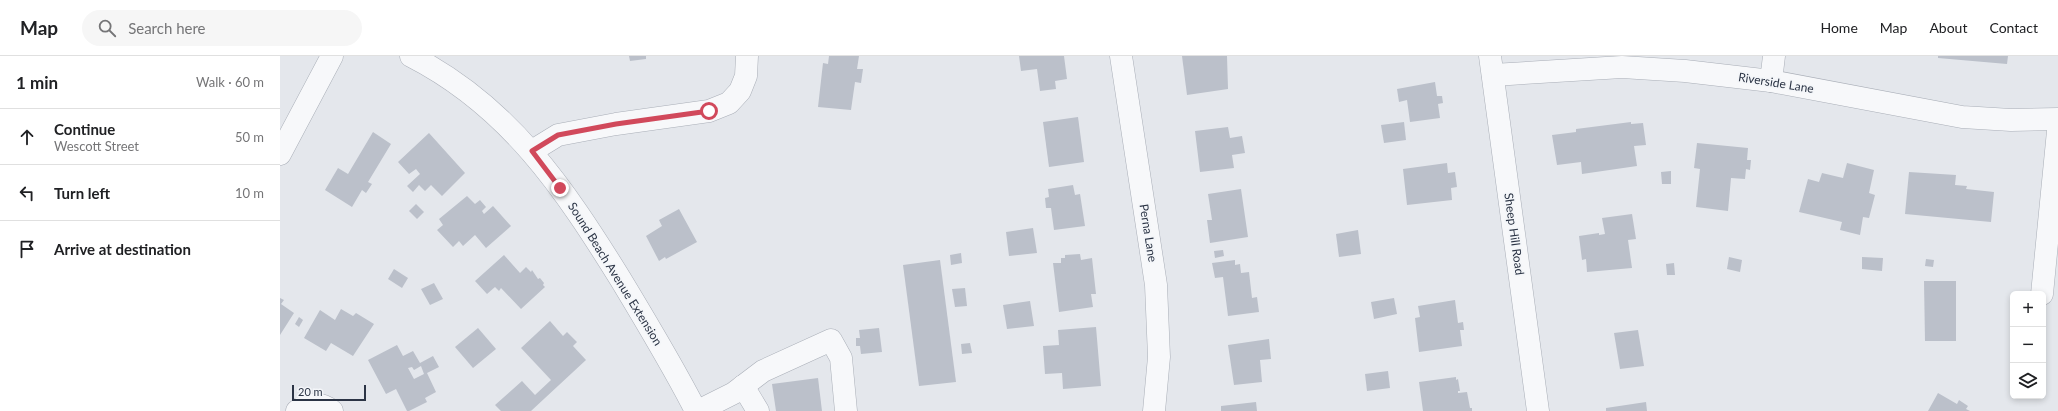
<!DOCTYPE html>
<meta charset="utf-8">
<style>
body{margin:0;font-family:Lato,sans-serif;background:#f6f6f6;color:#202124}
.controls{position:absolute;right:12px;bottom:12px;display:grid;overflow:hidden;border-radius:6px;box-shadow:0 2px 6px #0003}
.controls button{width:36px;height:36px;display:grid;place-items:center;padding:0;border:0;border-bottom:1px solid #e0e0e0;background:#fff;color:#202124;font:20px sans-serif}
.scale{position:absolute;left:12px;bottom:10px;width:74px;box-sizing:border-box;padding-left:4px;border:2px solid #2b3445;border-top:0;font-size:11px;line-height:14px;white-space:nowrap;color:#2b3445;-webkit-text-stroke:3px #f4f6f9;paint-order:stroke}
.stop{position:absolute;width:12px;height:12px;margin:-9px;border:3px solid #d1495b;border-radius:50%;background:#fff}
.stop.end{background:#d1495b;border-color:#fff;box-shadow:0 1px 4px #0008}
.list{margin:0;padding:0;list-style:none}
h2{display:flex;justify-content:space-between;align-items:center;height:52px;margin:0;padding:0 16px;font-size:17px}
h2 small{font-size:13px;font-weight:400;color:#757577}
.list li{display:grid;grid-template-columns:26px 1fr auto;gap:12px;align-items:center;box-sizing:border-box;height:56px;padding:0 16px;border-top:1px solid #e0e0e0}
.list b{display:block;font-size:15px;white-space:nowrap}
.list p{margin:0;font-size:13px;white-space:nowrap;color:#757577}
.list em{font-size:13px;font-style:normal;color:#757577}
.icon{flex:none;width:22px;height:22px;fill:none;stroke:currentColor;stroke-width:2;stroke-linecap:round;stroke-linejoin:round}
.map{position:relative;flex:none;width:1778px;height:355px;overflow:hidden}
header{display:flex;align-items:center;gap:24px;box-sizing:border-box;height:56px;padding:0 20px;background:#fff;border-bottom:1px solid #e0e0e0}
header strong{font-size:19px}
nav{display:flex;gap:22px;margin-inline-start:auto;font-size:14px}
.search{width:280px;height:36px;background:#f6f6f6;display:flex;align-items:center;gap:10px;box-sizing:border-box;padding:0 14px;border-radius:22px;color:#757577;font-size:15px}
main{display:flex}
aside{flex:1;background:#fff}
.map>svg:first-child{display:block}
.building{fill:#bbc0ca;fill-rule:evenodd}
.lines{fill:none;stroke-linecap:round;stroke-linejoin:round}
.minor-casing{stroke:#a9aeb7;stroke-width:23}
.minor{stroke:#f7f8fa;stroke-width:22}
.route{stroke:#d1495b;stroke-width:5}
.labels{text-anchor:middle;stroke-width:3.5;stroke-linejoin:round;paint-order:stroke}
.street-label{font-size:12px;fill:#2b3445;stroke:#f4f6f9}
</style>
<header>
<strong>Map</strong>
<div class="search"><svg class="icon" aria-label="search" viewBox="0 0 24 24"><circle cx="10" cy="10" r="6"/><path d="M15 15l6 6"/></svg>Search here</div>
<nav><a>Home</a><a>Map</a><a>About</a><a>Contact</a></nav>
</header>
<main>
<aside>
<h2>1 min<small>Walk · 60 m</small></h2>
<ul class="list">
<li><svg class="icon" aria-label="ahead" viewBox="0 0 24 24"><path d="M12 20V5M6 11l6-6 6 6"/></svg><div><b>Continue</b><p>Wescott Street</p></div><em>50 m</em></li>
<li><svg class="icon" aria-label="left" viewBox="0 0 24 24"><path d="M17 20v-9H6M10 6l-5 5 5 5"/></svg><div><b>Turn left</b></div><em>10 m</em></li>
<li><svg class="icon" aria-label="arrive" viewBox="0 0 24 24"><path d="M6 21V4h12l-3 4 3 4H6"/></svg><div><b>Arrive at destination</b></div></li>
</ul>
</aside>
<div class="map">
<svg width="1778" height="355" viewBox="0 0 1778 355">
<rect width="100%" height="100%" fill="#e4e7ec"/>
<!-- building -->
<g class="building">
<polygon points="349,0 366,0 366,3 350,5"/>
<polygon points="549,0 579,0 577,13 583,13 581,27 575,26 571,54 538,51 543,7 548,8"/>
<polygon points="739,0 784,0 787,23 775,25 776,33 760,35 757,13 741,15"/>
<polygon points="902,0 947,0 948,33 907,39"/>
<polygon points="1658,0 1728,0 1727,8 1658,2"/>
<polygon points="1155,26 1157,40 1162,40 1163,47 1158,48 1160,62 1130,66 1127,44 1119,46 1117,33"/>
<polygon points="798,61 804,106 769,111 763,66"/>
<polygon points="1124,66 1126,84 1104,87 1101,69"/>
<polygon points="1351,66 1351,68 1363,67 1366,89 1354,90 1357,110 1302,118 1301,106 1277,109 1272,79 1296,76 1296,73"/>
<polygon points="948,71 950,82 962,80 965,97 952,99 954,112 920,116 915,75"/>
<polygon points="93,76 111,88 88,126 92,128 86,137 82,134 72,151 45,134 58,112 68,118"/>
<polygon points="149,77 185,117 162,140 151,129 145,135 139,129 133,136 127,130 140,118 136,113 129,118 118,106"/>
<polygon points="1417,87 1468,92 1467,104 1471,104 1470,114 1466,113 1465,123 1451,122 1448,155 1416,151 1420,113 1414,112"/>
<polygon points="1167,107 1168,117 1175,116 1177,131 1171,132 1172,144 1127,149 1123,113"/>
<polygon points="1567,107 1594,114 1589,137 1595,139 1589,162 1583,161 1580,179 1560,174 1562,166 1519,156 1528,123 1539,126 1542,117 1563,122"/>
<polygon points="1391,115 1391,128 1382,128 1381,116"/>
<polygon points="1629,116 1676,119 1675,129 1687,130 1686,133 1714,136 1711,166 1625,158"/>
<polygon points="793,129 795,139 800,138 805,170 774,174 771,152 766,152 765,142 769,141 768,133"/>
<polygon points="961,133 968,181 930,187 927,164 932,164 928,138"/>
<polygon points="187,140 195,148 200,144 206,151 202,155 204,158 213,150 231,170 206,192 195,179 183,190 179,185 173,191 157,174 163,169 159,163"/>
<polygon points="136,148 144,156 137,163 129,155"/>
<polygon points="399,153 417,186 386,203 385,201 379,205 366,180 382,170 379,164"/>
<polygon points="1352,158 1356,183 1348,184 1352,212 1307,216 1306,203 1302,204 1299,180 1319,177 1319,179 1325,178 1322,162"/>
<polygon points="753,172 757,197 729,200 726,176"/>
<polygon points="1078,174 1081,198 1059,201 1056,178"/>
<polygon points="943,194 944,200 935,202 934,195"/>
<polygon points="681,197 682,207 671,209 670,199"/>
<polygon points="800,198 801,204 812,202 816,238 811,238 813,251 779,256 773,207 781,207 781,202 785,202 785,199"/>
<polygon points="224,199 240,217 246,211 251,216 252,214 258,223 260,222 264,227 263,229 265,231 241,253 221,232 219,235 215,231 207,238 195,225"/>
<polygon points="1449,201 1462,204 1460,216 1447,213"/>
<polygon points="1582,201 1603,202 1602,215 1582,213"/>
<polygon points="1646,203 1654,204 1653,211 1645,210"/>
<polygon points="660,204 676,326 639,330 623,209"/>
<polygon points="955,204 955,209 960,208 961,217 969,216 972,242 977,241 979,256 948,260 943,221 935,222 932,207"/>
<polygon points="1394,207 1395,219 1387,219 1386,208"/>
<polygon points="114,213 128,222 122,232 108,223"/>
<polygon points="1644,225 1676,225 1676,285 1645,285"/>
<polygon points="154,227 163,243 150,249 141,233"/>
<polygon points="685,232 687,250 675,251 672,233"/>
<polygon points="0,242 4,244 1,248 14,257 0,279"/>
<polygon points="1114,242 1117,258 1094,263 1091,246"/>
<polygon points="1175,244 1178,267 1183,266 1184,274 1180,274 1182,290 1139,296 1135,262 1140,261 1138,250"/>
<polygon points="750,245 754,270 727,273 723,249"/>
<polygon points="61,253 73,260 76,257 94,268 73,300 51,287 46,295 24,282 40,254 55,264"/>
<polygon points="19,261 23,264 19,271 15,268"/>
<polygon points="270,265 283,280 287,276 297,286 293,290 306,304 251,355 221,355 215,349 242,325 255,339 271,324 241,292"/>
<polygon points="816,271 821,330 783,333 782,317 765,318 763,290 779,289 778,274"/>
<polygon points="198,272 216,293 193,312 175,291"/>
<polygon points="599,272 602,296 581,298 580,290 576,290 576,282 580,282 579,274"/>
<polygon points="1358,274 1364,310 1340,313 1334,277"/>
<polygon points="989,283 991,303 980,304 982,326 954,329 948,289"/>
<polygon points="690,287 692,297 682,298 681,288"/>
<path d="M117 289 123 300 133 295 140 307 153 300 159 311 147 317 156 336 145 342 147 346 129 355H127L116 333 106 338 88 304ZM141 310 144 318 134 323 128 312 132 311 134 314Z"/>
<polygon points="1108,315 1110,332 1087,335 1085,318"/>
<polygon points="1176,321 1176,324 1178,323 1180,335 1178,335 1178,337 1187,336 1190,352 1192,352 1192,355 1143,355 1139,326"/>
<polygon points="538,322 542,355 496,355 492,328"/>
<polygon points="1658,337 1677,348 1679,344 1688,350 1686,353 1690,355 1648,355"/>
<polygon points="976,346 977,355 941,355 941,350"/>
<polygon points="1366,346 1367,355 1326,355 1326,352"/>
</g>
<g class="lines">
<!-- minor casing -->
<g class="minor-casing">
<g id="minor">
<path d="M131 0C229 50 284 132 341 224 367 267 393 310 416 355"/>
<polyline points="841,0 876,229 879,301 874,355"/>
<polyline points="1210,0 1258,355"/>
<polyline points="1213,19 1342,11 1405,15 1491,25 1682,61 1731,64 1778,63"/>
<polyline points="1491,25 1494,0"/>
<polyline points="252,95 278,79 336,68 429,55 449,47 460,35 466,20 467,0"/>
<polyline points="0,98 52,0"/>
<polyline points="1762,238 1778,75"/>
<polyline points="463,330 478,355"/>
<path d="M17 355C26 346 42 346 52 355"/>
<polyline points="418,355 454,337 483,315 551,284 561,302 566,355"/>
</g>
</g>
<!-- minor -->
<use href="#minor" class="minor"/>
</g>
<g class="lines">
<!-- route -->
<polyline class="route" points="280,132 252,95 278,79 336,68 429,55"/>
</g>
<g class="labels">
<!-- street labels -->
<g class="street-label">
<text transform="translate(1496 27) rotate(9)" y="4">Riverside Lane</text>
<text transform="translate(868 177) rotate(81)" y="4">Perna Lane</text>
<text transform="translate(1234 178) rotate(82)" y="4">Sheep Hill Road</text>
<text transform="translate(335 218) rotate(58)" y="4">Sound Beach Avenue Extension</text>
</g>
</g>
</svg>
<div class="controls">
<button>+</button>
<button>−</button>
<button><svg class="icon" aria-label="layers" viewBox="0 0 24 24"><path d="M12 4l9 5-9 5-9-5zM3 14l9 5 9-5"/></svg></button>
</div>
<div class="scale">20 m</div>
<div class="stop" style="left:429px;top:55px"></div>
<div class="stop end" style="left:280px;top:132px"></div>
</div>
</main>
